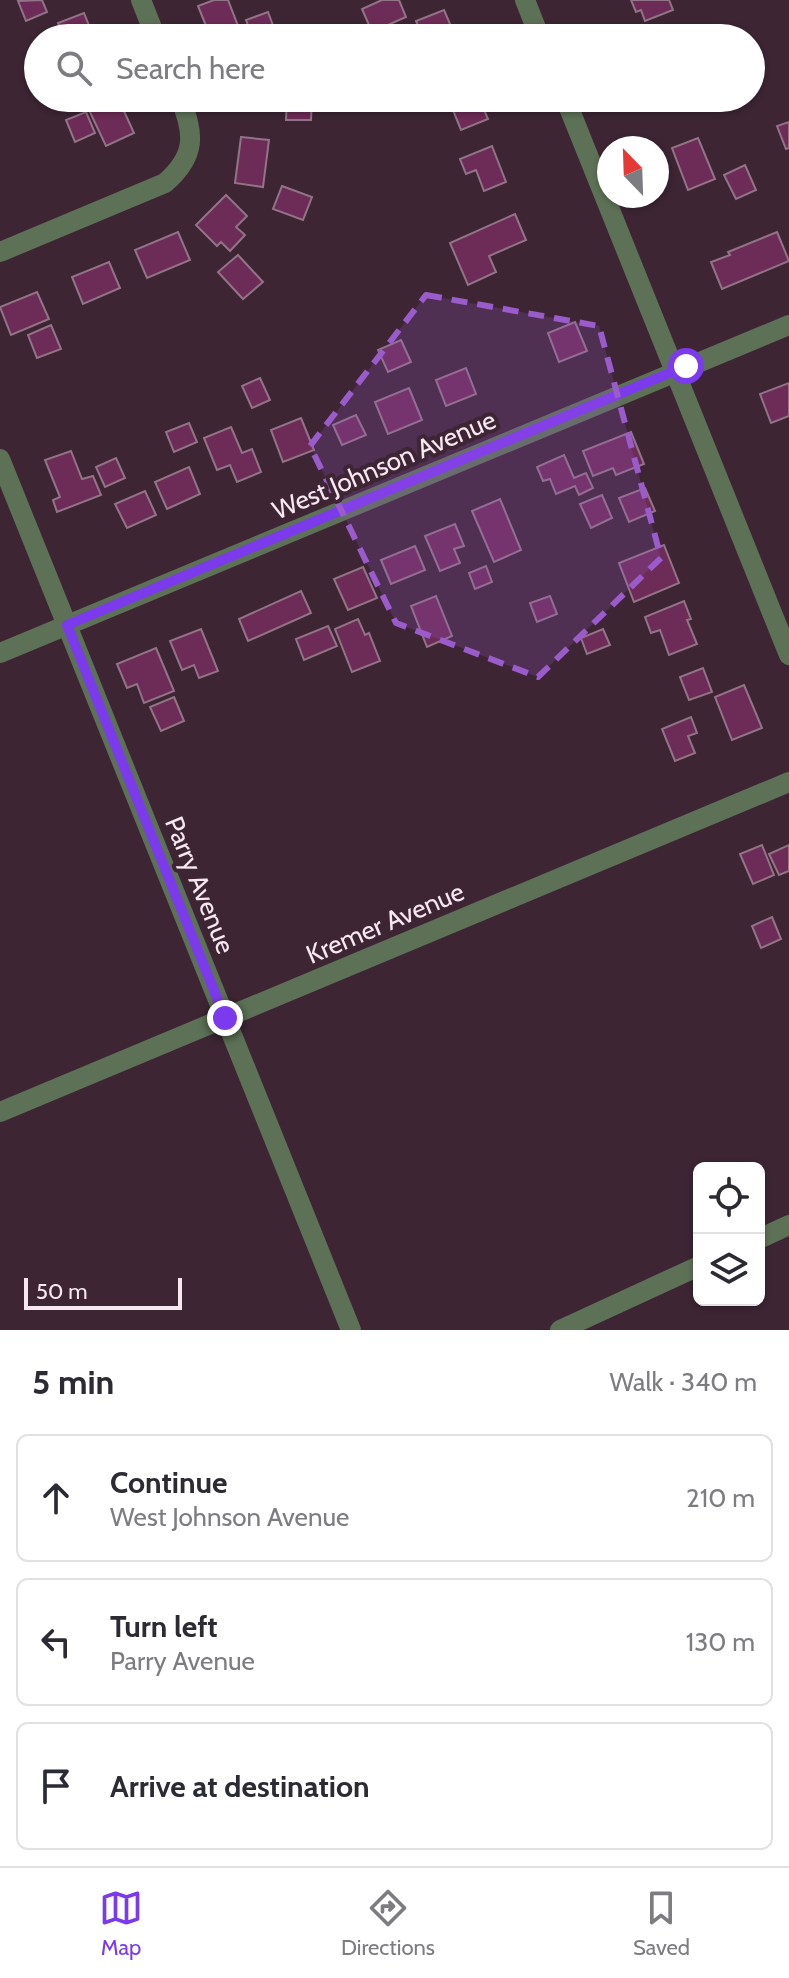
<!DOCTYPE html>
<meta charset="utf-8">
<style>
body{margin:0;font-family:Cabin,sans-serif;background:#f2f2f3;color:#2b2b33}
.controls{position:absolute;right:24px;bottom:24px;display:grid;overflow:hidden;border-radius:12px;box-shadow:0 2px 6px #0004}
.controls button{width:72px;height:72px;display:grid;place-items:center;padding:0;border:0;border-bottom:2px solid #e1e1e2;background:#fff;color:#2b2b33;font:40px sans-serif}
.compass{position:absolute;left:597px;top:136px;width:72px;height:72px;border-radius:50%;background:#fff;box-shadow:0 2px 6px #0004;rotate:337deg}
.scale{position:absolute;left:24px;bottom:20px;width:158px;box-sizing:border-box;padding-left:8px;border:4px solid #f7e7f0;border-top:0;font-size:22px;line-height:28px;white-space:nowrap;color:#f7e7f0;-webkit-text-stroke:6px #3d2534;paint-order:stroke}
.stop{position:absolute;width:24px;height:24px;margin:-18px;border:6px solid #7c3aed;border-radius:50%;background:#fff}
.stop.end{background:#7c3aed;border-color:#fff;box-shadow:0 2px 8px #0008}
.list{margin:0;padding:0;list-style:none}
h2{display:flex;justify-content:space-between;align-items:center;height:104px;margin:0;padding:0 32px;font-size:34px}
h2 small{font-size:26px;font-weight:400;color:#7c7c81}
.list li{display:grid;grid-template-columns:52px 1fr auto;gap:24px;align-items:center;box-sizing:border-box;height:128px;margin:0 16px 16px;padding:0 16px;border:2px solid #e1e1e2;border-radius:12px}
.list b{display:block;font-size:30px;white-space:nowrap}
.list p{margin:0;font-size:26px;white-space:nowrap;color:#7c7c81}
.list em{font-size:26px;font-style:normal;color:#7c7c81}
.icon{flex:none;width:44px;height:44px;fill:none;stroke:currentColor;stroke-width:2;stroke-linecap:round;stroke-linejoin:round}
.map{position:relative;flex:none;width:789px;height:1330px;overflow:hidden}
.search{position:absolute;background:#fff;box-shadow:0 2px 6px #0004;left:24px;right:24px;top:24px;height:88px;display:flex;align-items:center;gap:20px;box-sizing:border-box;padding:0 28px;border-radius:44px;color:#7c7c81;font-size:30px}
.sheet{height:536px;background:#fff}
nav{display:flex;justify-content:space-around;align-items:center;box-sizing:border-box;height:112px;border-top:2px solid #e1e1e2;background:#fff;font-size:22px;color:#7c7c81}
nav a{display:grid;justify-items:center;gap:4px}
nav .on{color:#7c3aed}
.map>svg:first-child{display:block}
.building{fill:#6d2b57;stroke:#917485;stroke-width:2}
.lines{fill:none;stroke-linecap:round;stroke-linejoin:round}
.street{stroke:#5c7155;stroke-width:20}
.route{stroke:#7c3aed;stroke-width:10}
.marked{fill:#9a5bcb;fill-opacity:0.2;stroke:#9a5bcb;stroke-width:6;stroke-dasharray:16 10;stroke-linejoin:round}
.labels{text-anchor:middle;stroke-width:8;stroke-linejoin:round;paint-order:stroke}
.street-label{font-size:26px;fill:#f7e7f0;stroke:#3d2534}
</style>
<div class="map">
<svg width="789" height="1330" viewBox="0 0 789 1330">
<rect width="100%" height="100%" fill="#3d2534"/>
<!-- building -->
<g class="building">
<polygon points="42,0 47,12 26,21 18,1"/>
<polygon points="214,0 228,0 240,31 222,38 211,38 198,6"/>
<polygon points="382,0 399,0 406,17 372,32 362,9"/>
<polygon points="631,0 669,0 673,10 645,21 641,10 636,12"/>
<polygon points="444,10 456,38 423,38 416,21"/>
<polygon points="268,12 277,36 253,38 246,20"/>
<polygon points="84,13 94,38 64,38 58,23"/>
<polygon points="118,98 134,133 106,146 89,110"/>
<polygon points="235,98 266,98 239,109"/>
<polygon points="287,98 312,98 311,120 286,120"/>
<polygon points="448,98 479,98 488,119 461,130"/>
<polygon points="86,112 95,133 75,142 66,120"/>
<polygon points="789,122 789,148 786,149 777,126"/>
<polygon points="241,137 269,140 263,187 235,183"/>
<polygon points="698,138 715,179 688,190 672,148"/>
<polygon points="492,146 506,182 484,191 476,170 466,174 460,159"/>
<polygon points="745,165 756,190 736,199 724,175"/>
<polygon points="282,186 312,197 303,220 273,209"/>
<polygon points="226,195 247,216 236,227 245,235 230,251 221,242 217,246 196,225"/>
<polygon points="515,214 526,240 489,256 496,272 468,285 450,243"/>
<polygon points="178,232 190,260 147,278 135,250"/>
<polygon points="777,232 789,261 722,289 711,262 730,255 728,252"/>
<polygon points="238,255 263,282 243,299 218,272"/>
<polygon points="109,262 120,288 83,304 72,277"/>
<polygon points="37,292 49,319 11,335 0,307"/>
<polygon points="575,322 587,351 559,362 548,333"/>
<polygon points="51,325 61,349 37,358 28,335"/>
<polygon points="401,340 411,362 388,372 378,350"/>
<polygon points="466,368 476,394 446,406 436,380"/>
<polygon points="260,378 270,400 252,408 242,386"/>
<polygon points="789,383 789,416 771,423 760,394"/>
<polygon points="409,388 422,420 388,434 375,402"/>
<polygon points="356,415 366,435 342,445 333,425"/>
<polygon points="301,418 314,450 283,462 271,430"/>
<polygon points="189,423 197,442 174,452 166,432"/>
<polygon points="231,427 242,453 252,449 261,472 237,482 230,465 217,470 204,438"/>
<polygon points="631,432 644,464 616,475 613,468 593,476 583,451"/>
<polygon points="71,451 82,479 93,476 101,495 57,512 53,500 60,497 45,460"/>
<polygon points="564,455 574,478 586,473 593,488 579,495 575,486 556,494 550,479 543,481 537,467"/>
<polygon points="116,458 125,478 105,487 96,467"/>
<polygon points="189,467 200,494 167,509 155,482"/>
<polygon points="645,488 655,511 629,522 619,498"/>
<polygon points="145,491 156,515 127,528 115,504"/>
<polygon points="602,495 612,518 591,528 580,504"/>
<polygon points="500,499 521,550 494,562 472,511"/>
<polygon points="455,524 464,546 454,549 460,563 440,571 425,536"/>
<polygon points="664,545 679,583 634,602 619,563"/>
<polygon points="415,546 425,570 391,584 381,560"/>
<polygon points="486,566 492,582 475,589 469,573"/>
<polygon points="363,567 377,598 348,610 334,579"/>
<polygon points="301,591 311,613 248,641 239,619"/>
<polygon points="436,596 452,636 427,647 411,606"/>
<polygon points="550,596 557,614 537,622 530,603"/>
<polygon points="684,601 691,619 687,620 697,644 669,655 660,630 651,633 645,617"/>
<polygon points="358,619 365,635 369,633 380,661 352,672 335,629"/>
<polygon points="328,626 337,646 304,660 296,639"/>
<polygon points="201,629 218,671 199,678 194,665 182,670 170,641"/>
<polygon points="603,629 610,645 587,654 581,638"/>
<polygon points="156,648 174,691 144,703 137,684 127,688 117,664"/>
<polygon points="703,668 712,692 689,700 680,677"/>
<polygon points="744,685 762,728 732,740 715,697"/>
<polygon points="174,697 184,721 161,731 150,707"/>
<polygon points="691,717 697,733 688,736 695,753 675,761 662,729"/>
<polygon points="762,845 774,875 753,884 740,854"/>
<polygon points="789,845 789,871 779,875 769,854"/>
<polygon points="772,917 781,939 761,948 752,926"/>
</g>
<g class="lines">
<!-- street -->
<g class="street">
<polyline points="141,0 156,38"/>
<polyline points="525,0 540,38"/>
<polyline points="565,98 789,655"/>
<path d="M0 252 165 183C196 156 195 134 180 98"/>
<polyline points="0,459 351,1330"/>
<polyline points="0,653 789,325"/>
<polyline points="0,1112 789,782"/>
<polyline points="759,1239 789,1225"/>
<polyline points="560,1330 699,1266"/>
</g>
</g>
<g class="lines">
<!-- route -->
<polyline class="route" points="225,1018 67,625 686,366"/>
</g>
<!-- marked area -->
<path class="marked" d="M426 295 599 326 661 558 538 677 396 623 310 446Z"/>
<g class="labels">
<!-- street labels -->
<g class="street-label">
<text transform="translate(384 465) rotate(-23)" y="9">West Johnson Avenue</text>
<text transform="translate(200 885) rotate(68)" y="9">Parry Avenue</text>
<text transform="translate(385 923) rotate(-23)" y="9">Kremer Avenue</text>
</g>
</g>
</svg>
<div class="controls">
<button><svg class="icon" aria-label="locate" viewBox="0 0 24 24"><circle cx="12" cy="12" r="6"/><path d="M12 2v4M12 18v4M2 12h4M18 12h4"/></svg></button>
<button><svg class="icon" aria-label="layers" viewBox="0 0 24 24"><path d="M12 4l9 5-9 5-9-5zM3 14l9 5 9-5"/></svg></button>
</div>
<svg class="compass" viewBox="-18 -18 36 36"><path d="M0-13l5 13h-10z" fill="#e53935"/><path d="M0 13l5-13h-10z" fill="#7c7c81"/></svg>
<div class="scale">50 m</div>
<div class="stop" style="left:686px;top:366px"></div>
<div class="stop end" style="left:225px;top:1018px"></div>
<div class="search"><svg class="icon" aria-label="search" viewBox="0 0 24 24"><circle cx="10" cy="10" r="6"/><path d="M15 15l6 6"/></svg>Search here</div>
</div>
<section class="sheet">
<h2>5 min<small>Walk · 340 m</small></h2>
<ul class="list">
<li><svg class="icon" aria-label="ahead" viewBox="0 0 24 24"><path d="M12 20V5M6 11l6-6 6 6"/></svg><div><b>Continue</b><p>West Johnson Avenue</p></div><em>210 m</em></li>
<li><svg class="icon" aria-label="left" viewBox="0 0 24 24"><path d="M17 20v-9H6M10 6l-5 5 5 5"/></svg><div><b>Turn left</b><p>Parry Avenue</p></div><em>130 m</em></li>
<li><svg class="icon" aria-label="arrive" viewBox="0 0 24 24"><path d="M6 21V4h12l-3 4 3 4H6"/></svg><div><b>Arrive at destination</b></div></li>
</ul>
</section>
<nav>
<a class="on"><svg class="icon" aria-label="map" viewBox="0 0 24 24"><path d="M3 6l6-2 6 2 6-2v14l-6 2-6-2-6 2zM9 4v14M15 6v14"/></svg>Map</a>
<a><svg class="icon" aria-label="directions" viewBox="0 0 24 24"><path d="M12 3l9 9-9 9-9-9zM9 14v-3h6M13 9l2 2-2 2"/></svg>Directions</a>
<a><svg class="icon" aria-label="saved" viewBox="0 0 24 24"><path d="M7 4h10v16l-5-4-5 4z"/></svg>Saved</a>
</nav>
